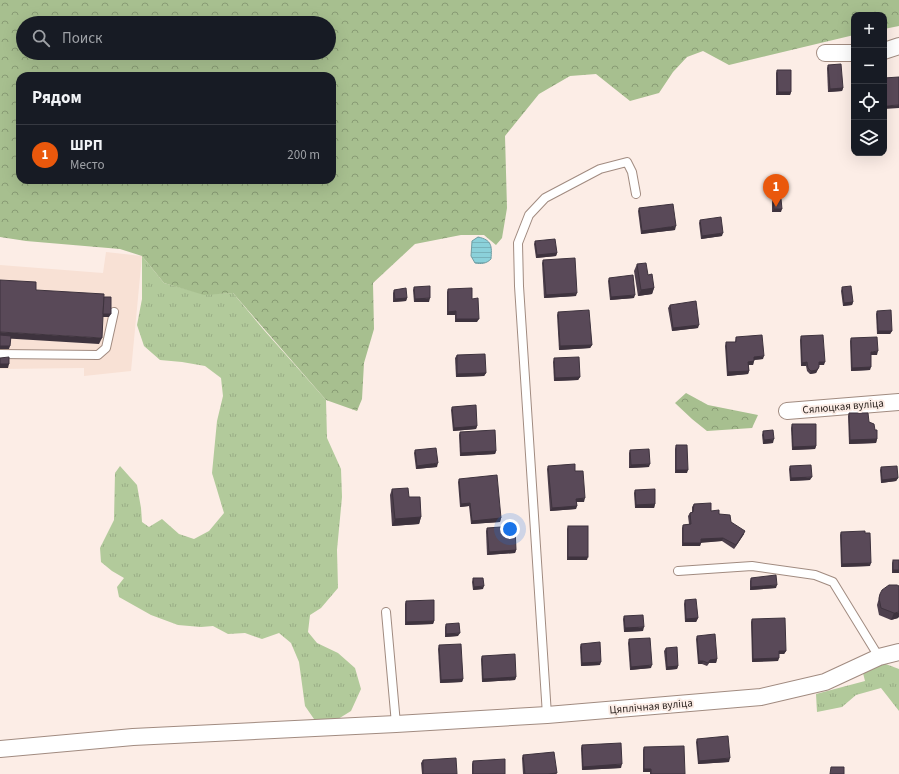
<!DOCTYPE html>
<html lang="ru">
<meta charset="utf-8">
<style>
body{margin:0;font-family:"Source Sans 3",sans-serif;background:#242831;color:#f1f3f6}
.controls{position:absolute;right:12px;top:12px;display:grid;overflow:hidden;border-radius:8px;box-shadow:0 4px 16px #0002}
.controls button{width:36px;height:36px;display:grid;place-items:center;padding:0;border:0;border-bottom:1px solid #363941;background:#171b24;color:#f1f3f6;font:20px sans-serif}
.you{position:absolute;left:510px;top:529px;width:14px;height:14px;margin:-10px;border:3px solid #fff;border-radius:50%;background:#1a73e8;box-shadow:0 0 0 6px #1a73e833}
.badge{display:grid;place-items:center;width:26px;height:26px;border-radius:50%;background:#ea580c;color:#fff;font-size:13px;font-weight:700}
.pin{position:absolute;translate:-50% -33px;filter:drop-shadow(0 1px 2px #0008)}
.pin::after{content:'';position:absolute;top:21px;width:14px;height:12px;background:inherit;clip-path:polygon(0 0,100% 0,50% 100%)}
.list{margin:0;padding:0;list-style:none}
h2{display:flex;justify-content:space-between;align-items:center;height:52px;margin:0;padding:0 16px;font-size:17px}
h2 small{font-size:13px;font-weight:400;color:#9ea1a6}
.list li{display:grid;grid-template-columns:26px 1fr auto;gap:12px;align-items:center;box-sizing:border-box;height:60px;padding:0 16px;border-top:1px solid #363941}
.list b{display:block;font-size:15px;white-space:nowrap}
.list p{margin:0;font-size:13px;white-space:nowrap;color:#9ea1a6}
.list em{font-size:13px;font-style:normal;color:#9ea1a6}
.icon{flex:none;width:22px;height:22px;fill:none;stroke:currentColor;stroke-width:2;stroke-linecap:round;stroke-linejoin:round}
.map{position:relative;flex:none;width:899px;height:774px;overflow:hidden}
.search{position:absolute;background:#171b24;box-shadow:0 4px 16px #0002;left:16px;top:16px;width:320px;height:44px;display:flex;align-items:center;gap:10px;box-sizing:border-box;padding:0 14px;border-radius:22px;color:#9ea1a6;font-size:15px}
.panel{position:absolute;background:#171b24;box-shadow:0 4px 16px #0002;left:16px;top:72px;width:320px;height:112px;border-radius:12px}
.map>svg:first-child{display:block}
.industrial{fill:#f8e1d5}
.grass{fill:url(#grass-tufts)}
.forest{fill:url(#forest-crowns);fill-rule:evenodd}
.water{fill:url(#water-rules);stroke:#6f9da2}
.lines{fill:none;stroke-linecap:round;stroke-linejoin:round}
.service-casing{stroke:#a18b80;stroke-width:10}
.minor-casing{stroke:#a18b80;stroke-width:18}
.service{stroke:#fff;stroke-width:8}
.minor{stroke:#fff;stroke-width:16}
.wall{fill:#4d3f4c}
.shaded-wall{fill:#3e333e}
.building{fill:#594958;stroke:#3e333e}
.labels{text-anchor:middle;stroke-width:4;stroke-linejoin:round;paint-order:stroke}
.street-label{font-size:11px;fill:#2d2420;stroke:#fcede6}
</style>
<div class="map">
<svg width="899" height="774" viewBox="0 0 899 774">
<defs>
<pattern id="grass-tufts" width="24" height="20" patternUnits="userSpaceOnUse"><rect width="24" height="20" fill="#b2ca9b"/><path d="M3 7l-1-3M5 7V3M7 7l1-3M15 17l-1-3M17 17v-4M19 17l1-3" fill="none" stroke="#99ad85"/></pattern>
<pattern id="forest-crowns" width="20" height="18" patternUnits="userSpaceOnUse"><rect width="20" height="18" fill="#a7bf8f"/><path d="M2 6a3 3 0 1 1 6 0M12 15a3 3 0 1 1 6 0" fill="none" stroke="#889b74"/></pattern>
<pattern id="water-rules" width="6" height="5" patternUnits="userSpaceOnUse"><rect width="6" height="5" fill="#8bd1da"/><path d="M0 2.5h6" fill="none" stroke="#78b3bb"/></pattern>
</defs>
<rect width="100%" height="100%" fill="#fcede6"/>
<!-- industrial -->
<polygon class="industrial" points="106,252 142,256 131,371 84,376 84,368 0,369 0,265 103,273"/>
<!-- grass -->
<g class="grass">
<polygon points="142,256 164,283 204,294 233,293 263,329 326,400 327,438 341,469 342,497 337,550 338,588 321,608 310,615 308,632 317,643 338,653 355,668 361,689 351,711 330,724 314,719 305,706 299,662 291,643 279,633 262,639 245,633 228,634 213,626 201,627 178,625 151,615 119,597 117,587 124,578 112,571 101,562 100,548 114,520 115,473 120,466 137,485 141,508 142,522 149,527 162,519 179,534 194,539 209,531 224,513 212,473 217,421 223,396 221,378 205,366 182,362 160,360 144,346 137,325 142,299"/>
<polygon points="883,663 899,669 899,711 881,688 856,695 842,707 817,712 816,694 865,681 863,673"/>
</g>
<!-- forest -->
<g class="forest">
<path d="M0 0H899V26L884 29V15H854V35L729 65 703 51 687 57 673 72 659 93 630 101 596 74 570 76 539 94 505 136 507 208 502 238 496 245 484 235H461L415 244 373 283 374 329 364 363 362 399 357 411 326 400 233 293 204 295 164 283 142 256 120 249 26 241 0 237ZM23 23H329V53H23ZM20 76H332V180H20Z"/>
<polygon points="686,393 708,405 758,415 752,428 707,431 692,419 675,403"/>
</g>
<!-- water -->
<path class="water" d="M478 237C492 240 492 246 491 259 486 264 481 264 475 263L471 256 472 241Z"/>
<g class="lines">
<!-- service casing -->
<g class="service-casing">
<g id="service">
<polyline points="0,354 98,355 106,348 114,312"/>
<polyline points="678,571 752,566 815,575 833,582 879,657"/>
<polyline points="386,612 396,724"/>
<polyline points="547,715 519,286 518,243 529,215 545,198 600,169 627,162 632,172 636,194"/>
</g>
</g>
<!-- minor casing -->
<g class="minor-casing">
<g id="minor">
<polyline points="884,51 899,46"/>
<polyline points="825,53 854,53"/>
<polyline points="787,411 899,402"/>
<polyline points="0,749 133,737 396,724 547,715 761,697 825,682 879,657 899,652"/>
</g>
</g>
<!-- service -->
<use href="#service" class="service"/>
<!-- minor -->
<use href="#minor" class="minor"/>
</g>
<!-- wall -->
<g class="wall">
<polygon points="828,65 843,88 842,91 828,92 827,68"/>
<polygon points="777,70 791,92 790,95 776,95 776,73"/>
<polygon points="773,199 781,212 772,212 772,202"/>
<polygon points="639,208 675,230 641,234 638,211"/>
<polygon points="700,220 722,236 701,239 699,223"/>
<polygon points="535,241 557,253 556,256 536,258 534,244"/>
<polygon points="543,260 576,296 544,298 542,263"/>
<polygon points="637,264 648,275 654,288 652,294 638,296 634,271"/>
<polygon points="609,278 634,298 610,300 608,281"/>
<polygon points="414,287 429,302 414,302 413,290"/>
<polygon points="842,287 853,302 852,305 843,306 841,291"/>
<polygon points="448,289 472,299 477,322 455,322 455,315 447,315 447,292"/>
<polygon points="394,290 407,298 406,301 393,302 393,293"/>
<polygon points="670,305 698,328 672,331 668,308"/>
<polygon points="877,311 892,331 890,334 877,334 876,314"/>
<polygon points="558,312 592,345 590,348 559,350 557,315"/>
<polygon points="801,336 824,365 819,365 819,367 816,373 810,374 807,371 806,366 801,366 800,340"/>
<polygon points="736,337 763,359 754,360 753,365 749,365 749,371 748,374 727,376 725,346 726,342 735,342"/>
<polygon points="851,338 877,355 871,355 870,370 851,371 850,341"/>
<polygon points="457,355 486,373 484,376 456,377 455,358"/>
<polygon points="554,358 580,377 578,380 554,381 553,362"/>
<polygon points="452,407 477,426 476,429 453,431 451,410"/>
<polygon points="849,413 869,422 875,430 877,439 876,443 849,444 848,416"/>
<polygon points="792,424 816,446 815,449 792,450 791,428"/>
<polygon points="763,431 773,443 763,444 762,435"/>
<polygon points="460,432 496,451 495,454 460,456 459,435"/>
<polygon points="676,445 687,473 675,473 675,449"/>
<polygon points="415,450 437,467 416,469 414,453"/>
<polygon points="630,450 649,467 629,468 629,453"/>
<polygon points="548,466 575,471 584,502 577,502 576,509 550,511 547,469"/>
<polygon points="790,466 810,480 790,481 789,469"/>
<polygon points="881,467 898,478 896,481 881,483 880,470"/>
<polygon points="459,479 501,518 500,522 471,524 469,506 460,507 458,482"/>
<polygon points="392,489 409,497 421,517 419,524 392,526 390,495"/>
<polygon points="635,490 655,504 654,508 635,508 634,493"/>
<polygon points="694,504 719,514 731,522 744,534 734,549 722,541 701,542 700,546 682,546 682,528 683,525 689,524 688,516 690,513 692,512 692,507"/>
<polygon points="568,526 587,560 567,560 567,529"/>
<polygon points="487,528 516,550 515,553 487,555 486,531"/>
<polygon points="841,532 870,566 841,567 840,535"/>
<polygon points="893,560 899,560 899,573 892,573 892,563"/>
<polygon points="473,578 483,589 473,590 472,582"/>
<polygon points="751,578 776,588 750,590 750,581"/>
<polygon points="880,594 898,618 891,620 879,615 877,605"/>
<polygon points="685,600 698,618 696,622 685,622 684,604"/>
<polygon points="406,601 434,621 433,624 405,625 405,604"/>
<polygon points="624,616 643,631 624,632 623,619"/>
<polygon points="752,619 786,651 784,654 779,654 778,661 752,662 751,622"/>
<polygon points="446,624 458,636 445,637 445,627"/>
<polygon points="697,636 717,659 716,663 709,663 707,666 702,664 698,664 696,639"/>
<polygon points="629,639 651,668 630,670 628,643"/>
<polygon points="581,644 600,665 581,666 580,647"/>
<polygon points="439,645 463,679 462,682 440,683 438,649"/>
<polygon points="666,648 678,666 677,669 666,670 664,651"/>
<polygon points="482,656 516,677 515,680 482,682 481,659"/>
<polygon points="697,739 729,762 698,764 696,742"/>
<polygon points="582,745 621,768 582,770 581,748"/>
<polygon points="644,747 685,774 650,774 650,772 643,772 643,750"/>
<polygon points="523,755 557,773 556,774 523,774 522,758"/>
<polygon points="423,760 457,774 422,774 421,763"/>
<polygon points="473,761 505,774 472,774 472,764"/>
</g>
<!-- shaded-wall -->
<g class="shaded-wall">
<polygon points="843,88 842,91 828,92 830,89"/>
<polygon points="778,92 791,92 790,95 776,95"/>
<polygon points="899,105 899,108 884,109 885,106"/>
<polygon points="774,209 782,209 781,212 772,212"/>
<polygon points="676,226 675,230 641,234 642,231"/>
<polygon points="723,233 722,236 701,239 702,236"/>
<polygon points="557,253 556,256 536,258 537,255"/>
<polygon points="654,288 652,294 638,296 641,290"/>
<polygon points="577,293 576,296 544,298 546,295"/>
<polygon points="635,295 634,298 610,300 611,297"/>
<polygon points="407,298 406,301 393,302 395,299"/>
<polygon points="430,298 429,302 414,302 415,299"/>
<polygon points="853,302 852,305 843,306 844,303"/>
<polygon points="456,311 455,315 447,315 448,312"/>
<polygon points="102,314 111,314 109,317 101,317"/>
<polygon points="456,319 479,319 477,322 455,322"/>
<polygon points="699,325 698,328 672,331 673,328"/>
<polygon points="878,331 892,331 890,334 877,334"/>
<polygon points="0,332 102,338 99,344 0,338"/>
<polygon points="592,345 590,348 559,350 560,346"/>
<polygon points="0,346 10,346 9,349 0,349"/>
<polygon points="878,351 877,355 869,355 871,352"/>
<polygon points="764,356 763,359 753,360 754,357"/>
<polygon points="754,361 753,365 747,365 748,362"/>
<polygon points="807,362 806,366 801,366 802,363"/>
<polygon points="819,362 825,362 824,365 818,365"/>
<polygon points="0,364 9,364 8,368 0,368"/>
<polygon points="819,367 816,373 810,374 811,371"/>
<polygon points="871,367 870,370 851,371 852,368"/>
<polygon points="749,371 748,374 727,376 728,372"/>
<polygon points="486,373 484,376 456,377 457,374"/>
<polygon points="580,377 578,380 554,381 555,378"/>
<polygon points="477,426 476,429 453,431 454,428"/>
<polygon points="774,439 773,443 763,444 764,440"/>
<polygon points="877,439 876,443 849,444 850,440"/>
<polygon points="816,446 815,449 792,450 793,447"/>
<polygon points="496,451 495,454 460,456 461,453"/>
<polygon points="438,463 437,467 416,469 417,466"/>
<polygon points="650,464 649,467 629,468 631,465"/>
<polygon points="676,470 688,470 687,473 675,473"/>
<polygon points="812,477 810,480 790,481 791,478"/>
<polygon points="898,478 896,481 881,483 882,480"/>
<polygon points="585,498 584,502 575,502 576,499"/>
<polygon points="470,503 469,506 460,507 461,504"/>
<polygon points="655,504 654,508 635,508 636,505"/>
<polygon points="577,506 576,509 550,511 552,508"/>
<polygon points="421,517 419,524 392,526 395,519"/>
<polygon points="501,518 500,522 471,524 472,521"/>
<polygon points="745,531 744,534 734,549 736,545"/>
<polygon points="723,538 722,541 700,543 701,539"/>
<polygon points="683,543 701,543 700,546 682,546"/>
<polygon points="516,550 515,553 487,555 489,552"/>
<polygon points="568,557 588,557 587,560 567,560"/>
<polygon points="871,563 870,566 841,567 842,564"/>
<polygon points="893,570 899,570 899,573 892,573"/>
<polygon points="777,585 776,588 750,590 751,587"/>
<polygon points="484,586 483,589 473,590 474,587"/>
<polygon points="899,612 899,617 898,618 891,620 894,613"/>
<polygon points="698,618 696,622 685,622 686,619"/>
<polygon points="434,621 433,624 405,625 406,622"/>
<polygon points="644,627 643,631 624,632 625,628"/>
<polygon points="460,633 458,636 445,637 446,634"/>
<polygon points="779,651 786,651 784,654 777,654"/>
<polygon points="779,658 778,661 752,662 753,659"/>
<polygon points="717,659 716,663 709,663 707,666 710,660"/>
<polygon points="699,661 703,661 702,664 698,664"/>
<polygon points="601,662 600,665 581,666 582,663"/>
<polygon points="652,665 651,668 630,670 631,667"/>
<polygon points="678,666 677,669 666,670 667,667"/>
<polygon points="516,677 515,680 482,682 483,679"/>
<polygon points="463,679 462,682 440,683 441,680"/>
<polygon points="730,758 729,762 698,764 699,761"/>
<polygon points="622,764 621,768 582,770 583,767"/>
<polygon points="644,769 651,769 650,772 643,772"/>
</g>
<!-- building -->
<g class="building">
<polygon points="841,64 843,88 830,89 828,65"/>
<polygon points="777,70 791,70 791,92 778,92"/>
<polygon points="899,77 899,105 885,106 884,78"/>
<polygon points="773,199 781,199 782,209 774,209"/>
<polygon points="673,204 676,226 642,231 639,208"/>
<polygon points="721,217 723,233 702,236 700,220"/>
<polygon points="555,239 557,253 537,255 535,241"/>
<polygon points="575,258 577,293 546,295 543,260"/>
<polygon points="646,263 648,275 652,274 654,288 641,290 637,264"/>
<polygon points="633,275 635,295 611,297 609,278"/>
<polygon points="0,280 36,282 36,290 104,294 102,338 0,332"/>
<polygon points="430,286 430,298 415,299 414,287"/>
<polygon points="851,286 853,302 844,303 842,287"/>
<polygon points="406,288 407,298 395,299 394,290"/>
<polygon points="472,288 472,299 478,298 479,319 456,319 456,311 448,312 448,289"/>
<polygon points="104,297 111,297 111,314 103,314"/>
<polygon points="696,301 699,325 673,328 670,305"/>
<polygon points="589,310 592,345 560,346 558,312"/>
<polygon points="891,310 892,331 878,331 877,311"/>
<polygon points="0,335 11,336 10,346 0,346"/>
<polygon points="762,335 764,356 754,357 754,361 748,362 749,371 728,372 726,342 736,342 736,337"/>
<polygon points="823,335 825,362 819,362 819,367 817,370 811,371 808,368 807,362 802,363 801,336"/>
<polygon points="877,337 878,351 871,352 871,367 852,368 851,338"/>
<polygon points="485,354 486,373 457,374 457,355"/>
<polygon points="9,357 9,364 0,364 0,358"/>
<polygon points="579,357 580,377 555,378 554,358"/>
<polygon points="476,405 477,426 454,428 452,407"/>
<polygon points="849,413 868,413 869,422 874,424 875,430 877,430 877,439 850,440"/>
<polygon points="792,424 816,424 816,446 793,447"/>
<polygon points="495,430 496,451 461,453 460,432"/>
<polygon points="773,430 774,439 764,440 763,431"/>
<polygon points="676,445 687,445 688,470 676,470"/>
<polygon points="436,448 438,463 417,466 415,450"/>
<polygon points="649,449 650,464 631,465 630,450"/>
<polygon points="575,464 575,471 583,471 585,498 576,499 577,506 552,508 548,466"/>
<polygon points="811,465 812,477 791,478 790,466"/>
<polygon points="897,466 898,478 882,480 881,467"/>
<polygon points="497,475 501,518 472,521 470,503 461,504 459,479"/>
<polygon points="408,488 409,497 420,497 421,517 395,519 392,489"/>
<polygon points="655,489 655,504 636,505 635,490"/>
<polygon points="711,503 711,511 719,510 719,514 730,515 731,522 745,531 736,545 723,538 701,539 701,543 683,543 683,525 691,524 690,513 693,512 694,504"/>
<polygon points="515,526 516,550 489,552 487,528"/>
<rect x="568" y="526" width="20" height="31"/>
<polygon points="865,531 865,533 870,533 871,563 842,564 841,532"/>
<rect x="893" y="560" width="6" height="10"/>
<polygon points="776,575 777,585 751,587 751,578"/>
<polygon points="473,578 483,578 484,586 474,587"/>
<polygon points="889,585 897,585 899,586 899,612 894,613 881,608 879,598 880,594 882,590"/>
<polygon points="696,599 698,618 686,619 685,600"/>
<polygon points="434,600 434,621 406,622 406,601"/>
<polygon points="643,615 644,627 625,628 624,616"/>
<polygon points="785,618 786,651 779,651 779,658 753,659 752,619"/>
<polygon points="459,623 460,633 446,634 446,624"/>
<polygon points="715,634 717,659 710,660 708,663 703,661 699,661 697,636"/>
<polygon points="650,638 652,665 631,667 629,639"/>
<polygon points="600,642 601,662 582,663 581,644"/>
<polygon points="461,644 463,679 441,680 439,645"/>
<polygon points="677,647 678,666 667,667 666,648"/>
<polygon points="515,654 516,677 483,679 482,656"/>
<polygon points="728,736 730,758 699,761 697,739"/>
<polygon points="621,743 622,764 583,767 582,745"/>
<polygon points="684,746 685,774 651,774 651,769 644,769 644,747"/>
<polygon points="554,752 557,773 548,774 525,774 523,755"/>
<polygon points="456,758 457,774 423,774 423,760"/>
<polygon points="505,759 505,774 473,774 473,761"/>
<polygon points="831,767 844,767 844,774 830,774"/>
</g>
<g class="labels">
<!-- street labels -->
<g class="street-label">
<text transform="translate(843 406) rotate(-5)" y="4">Сялюцкая вуліца</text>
<text transform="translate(651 706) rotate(-5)" y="4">Цяплічная вуліца</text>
</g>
</g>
</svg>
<div class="controls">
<button>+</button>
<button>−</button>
<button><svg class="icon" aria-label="locate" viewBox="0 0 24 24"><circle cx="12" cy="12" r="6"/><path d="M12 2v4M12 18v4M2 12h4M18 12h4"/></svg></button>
<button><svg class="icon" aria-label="layers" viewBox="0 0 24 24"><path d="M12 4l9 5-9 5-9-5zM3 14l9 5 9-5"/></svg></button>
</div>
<div class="you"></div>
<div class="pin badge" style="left:776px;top:207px">1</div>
<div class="search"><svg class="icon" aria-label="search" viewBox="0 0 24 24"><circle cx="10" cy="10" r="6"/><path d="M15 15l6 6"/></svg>Поиск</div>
<section class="panel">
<h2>Рядом<small></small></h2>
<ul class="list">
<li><span class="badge">1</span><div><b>ШРП</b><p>Место</p></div><em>200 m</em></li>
</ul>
</section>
</div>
